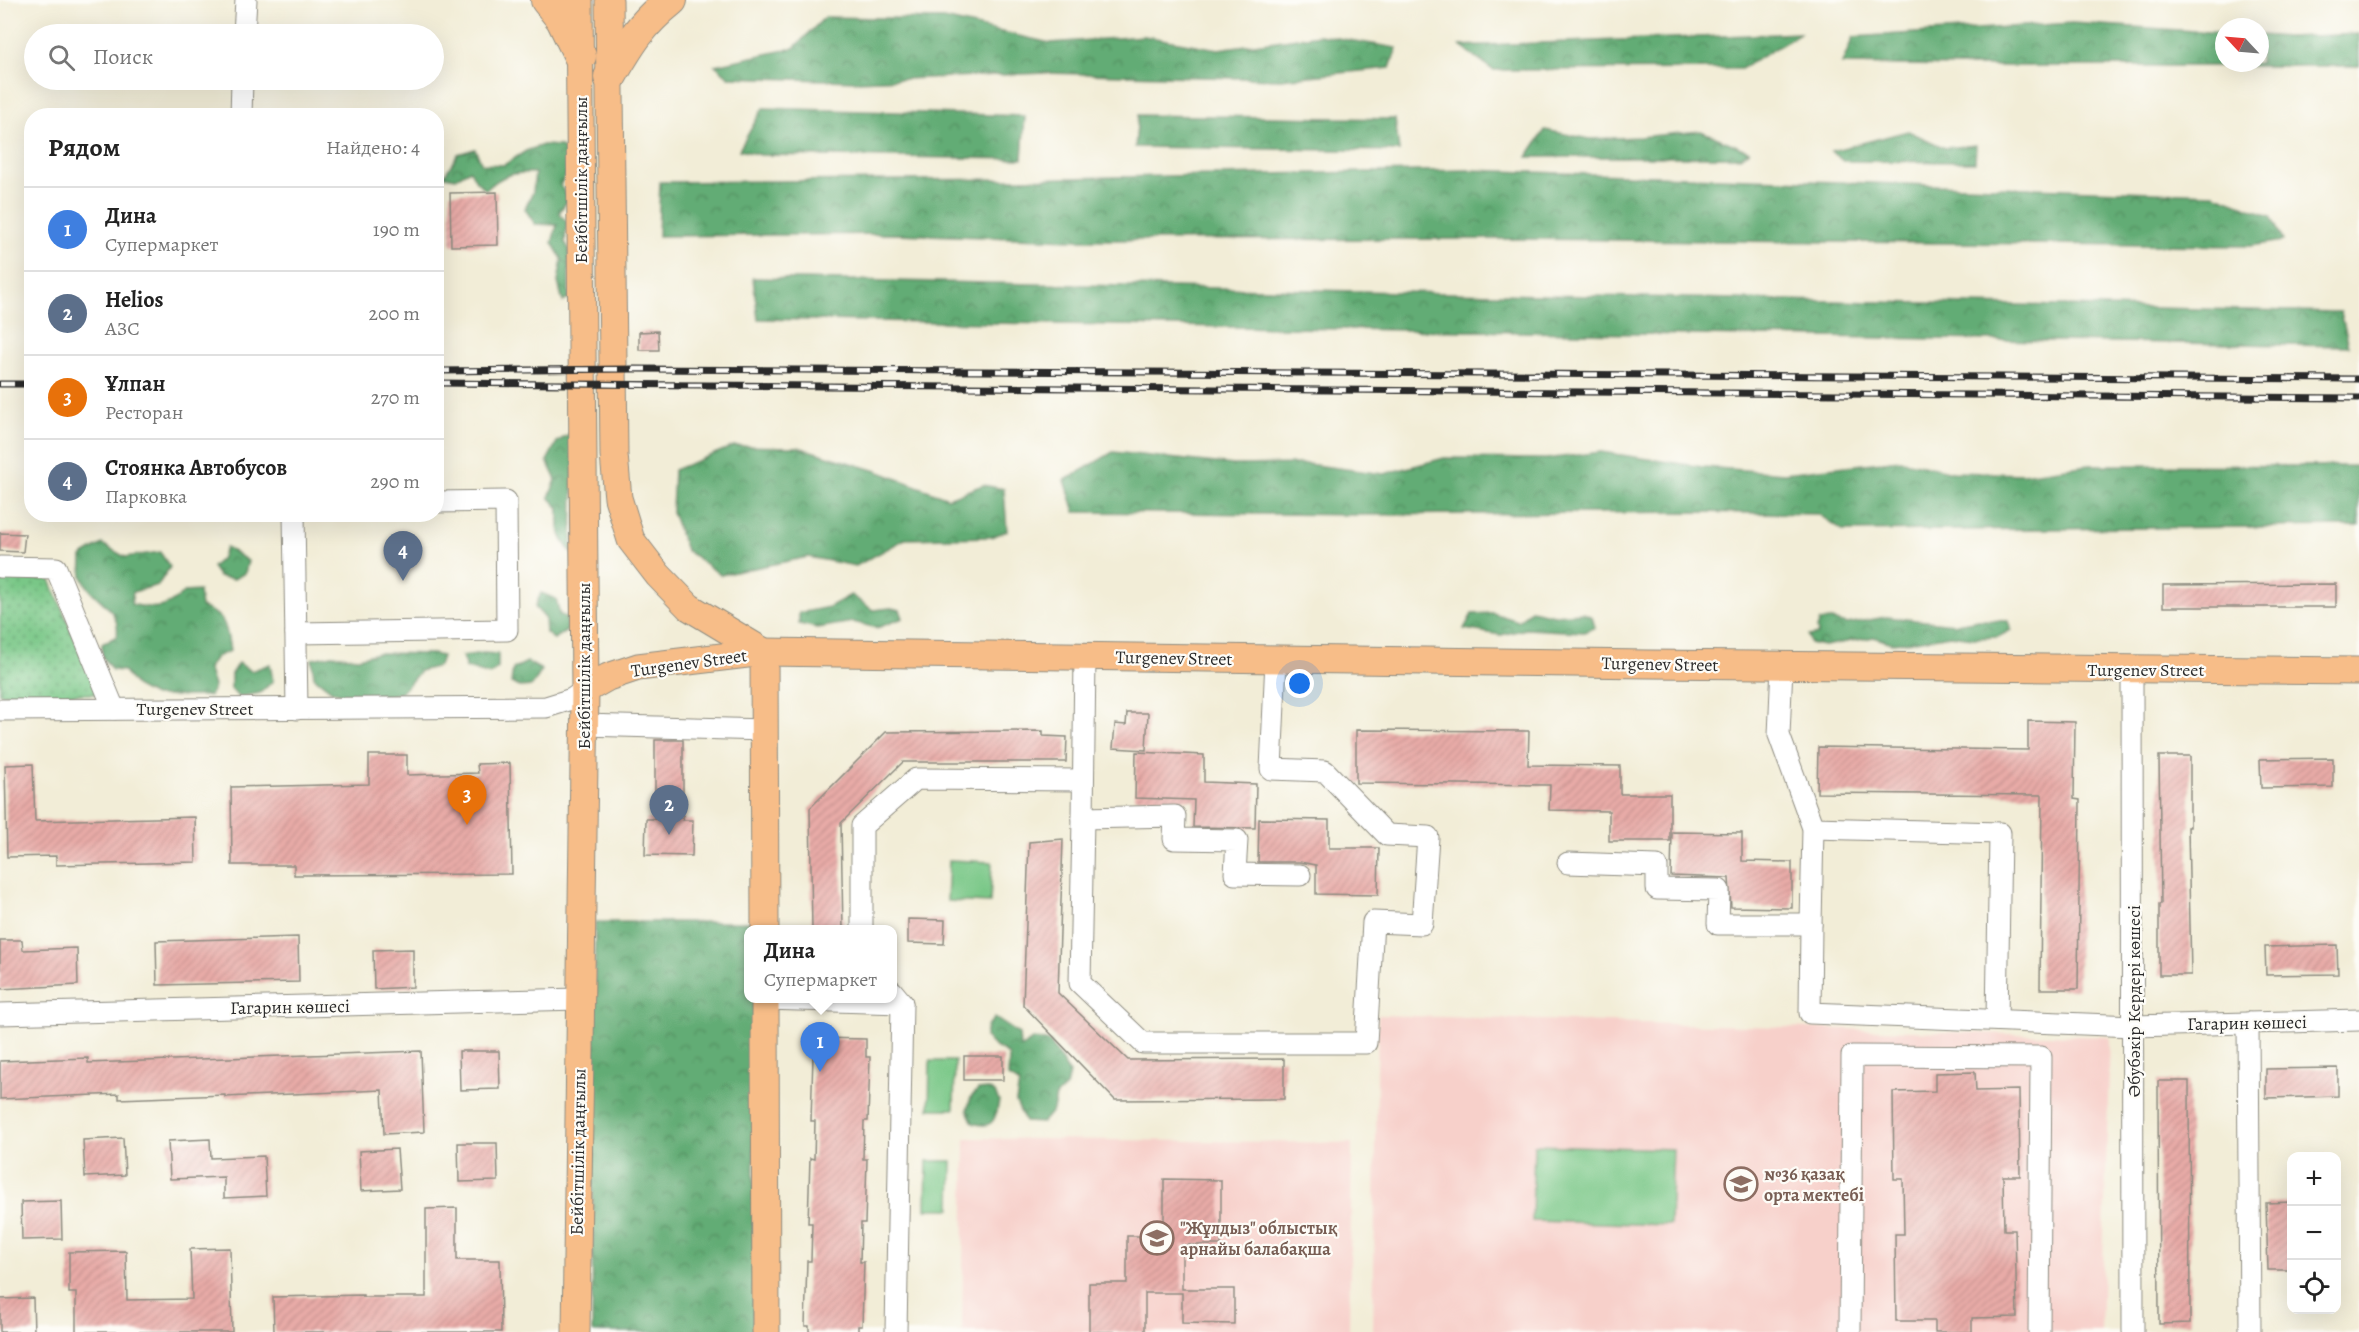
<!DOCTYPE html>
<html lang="ru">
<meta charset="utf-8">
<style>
body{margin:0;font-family:Alegreya,serif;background:#f2f2f2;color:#222}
.controls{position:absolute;right:18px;bottom:18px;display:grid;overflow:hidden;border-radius:12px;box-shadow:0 6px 24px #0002}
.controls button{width:54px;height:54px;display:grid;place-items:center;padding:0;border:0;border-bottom:2px solid #e0e0e0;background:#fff;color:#222;font:30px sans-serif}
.compass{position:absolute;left:2215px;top:18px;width:54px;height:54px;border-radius:50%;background:#fff;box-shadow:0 6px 24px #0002;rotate:296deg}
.you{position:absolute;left:1300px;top:684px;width:21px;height:21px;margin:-15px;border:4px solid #fff;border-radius:50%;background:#1a73e8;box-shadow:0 0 0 9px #1a73e833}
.badge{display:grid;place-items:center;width:39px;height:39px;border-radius:50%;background:#7c3aed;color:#fff;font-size:20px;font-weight:700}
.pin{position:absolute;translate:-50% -50px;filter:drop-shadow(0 2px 3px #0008)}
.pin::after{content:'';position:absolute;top:32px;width:21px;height:18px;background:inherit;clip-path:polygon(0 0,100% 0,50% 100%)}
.popup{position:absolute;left:744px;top:925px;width:153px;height:78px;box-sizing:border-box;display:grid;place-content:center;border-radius:12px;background:#fff;filter:drop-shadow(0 2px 4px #0005);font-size:20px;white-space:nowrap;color:#767676}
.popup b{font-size:22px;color:#222}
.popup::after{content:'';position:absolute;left:50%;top:100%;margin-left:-12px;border:12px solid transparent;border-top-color:#fff}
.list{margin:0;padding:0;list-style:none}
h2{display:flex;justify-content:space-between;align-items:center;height:78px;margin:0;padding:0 24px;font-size:26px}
h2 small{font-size:20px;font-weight:400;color:#767676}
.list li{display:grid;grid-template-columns:39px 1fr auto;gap:18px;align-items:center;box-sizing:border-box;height:84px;padding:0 24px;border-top:2px solid #e0e0e0}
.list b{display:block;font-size:22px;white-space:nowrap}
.list p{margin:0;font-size:20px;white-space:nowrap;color:#767676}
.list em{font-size:20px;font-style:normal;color:#767676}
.icon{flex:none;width:33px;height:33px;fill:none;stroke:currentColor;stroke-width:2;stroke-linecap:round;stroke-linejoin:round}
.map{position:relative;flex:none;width:2359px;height:1332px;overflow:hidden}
.search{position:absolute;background:#fff;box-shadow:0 6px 24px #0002;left:24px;top:24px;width:420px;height:66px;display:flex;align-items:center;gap:15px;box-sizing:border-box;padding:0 21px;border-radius:33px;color:#767676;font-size:22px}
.panel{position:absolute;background:#fff;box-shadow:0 6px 24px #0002;left:24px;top:108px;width:420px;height:414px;border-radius:24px}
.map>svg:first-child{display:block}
.built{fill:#f7d0ca}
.grass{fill:url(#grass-dots);stroke:#527959;stroke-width:1.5}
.forest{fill:url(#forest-crowns);stroke:#466c50;stroke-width:1.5}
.park{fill:#79c787;stroke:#527959;stroke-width:1.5}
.building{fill:url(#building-hatch)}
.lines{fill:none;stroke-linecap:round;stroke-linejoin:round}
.minor-casing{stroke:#8e8c81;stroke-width:23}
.major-casing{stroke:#8e8c81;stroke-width:29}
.highway-casing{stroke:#8e8c81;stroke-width:34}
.minor{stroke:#fff;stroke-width:21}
.major{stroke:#f7bd88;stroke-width:27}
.highway{stroke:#f7bd88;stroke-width:32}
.rail-casing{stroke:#2b2b2b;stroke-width:7}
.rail{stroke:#fdfcf7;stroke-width:4.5;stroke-dasharray:14;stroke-linecap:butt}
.labels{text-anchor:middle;stroke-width:4.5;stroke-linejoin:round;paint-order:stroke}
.street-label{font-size:18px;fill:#2b2b2b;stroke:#fdfcf7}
.education-label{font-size:18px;font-weight:bold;fill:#785e54;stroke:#fdfcf7;text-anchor:start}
</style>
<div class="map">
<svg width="2359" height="1332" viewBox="0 0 2359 1332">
<defs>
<pattern id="grass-dots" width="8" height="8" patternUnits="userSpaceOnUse" patternTransform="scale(1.5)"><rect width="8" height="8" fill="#79c787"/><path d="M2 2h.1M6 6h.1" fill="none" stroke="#63a26f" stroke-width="1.8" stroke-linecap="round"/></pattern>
<pattern id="forest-crowns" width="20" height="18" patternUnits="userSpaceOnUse" patternTransform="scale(1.5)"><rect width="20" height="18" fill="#62ac74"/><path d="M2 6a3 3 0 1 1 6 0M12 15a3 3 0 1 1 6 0" fill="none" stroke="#518c5f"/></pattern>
<pattern id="building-hatch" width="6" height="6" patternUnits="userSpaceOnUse" patternTransform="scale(1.5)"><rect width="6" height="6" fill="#e8aba7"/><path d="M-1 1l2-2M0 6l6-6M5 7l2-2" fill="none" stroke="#c79390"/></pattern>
</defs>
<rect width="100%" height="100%" fill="#fdfcf7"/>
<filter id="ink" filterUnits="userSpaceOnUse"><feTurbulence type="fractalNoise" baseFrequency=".0167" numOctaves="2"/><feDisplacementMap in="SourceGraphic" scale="12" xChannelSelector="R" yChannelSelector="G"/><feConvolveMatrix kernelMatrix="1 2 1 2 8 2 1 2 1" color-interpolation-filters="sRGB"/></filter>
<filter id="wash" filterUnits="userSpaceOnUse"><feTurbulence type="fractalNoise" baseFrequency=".008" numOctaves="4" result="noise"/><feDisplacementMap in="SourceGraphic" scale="24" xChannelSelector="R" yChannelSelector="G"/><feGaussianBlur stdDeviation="1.35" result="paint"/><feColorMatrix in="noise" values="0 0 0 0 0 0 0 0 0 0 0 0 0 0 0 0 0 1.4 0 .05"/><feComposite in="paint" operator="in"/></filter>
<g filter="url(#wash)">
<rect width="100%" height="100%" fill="#f2edd7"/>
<!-- built -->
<g class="built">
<polygon points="1378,1015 2110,1037 2101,1332 1373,1332"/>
<polygon points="965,1138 1352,1143 1349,1332 962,1332"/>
</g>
<!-- grass -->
<polygon class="grass" points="0,578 50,580 98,694 0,694"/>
<!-- forest -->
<g class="forest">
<polygon points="825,17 944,19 1050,43 1144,36 1218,49 1319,35 1397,48 1390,68 1280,79 1045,73 856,81 729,77 715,65 794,48"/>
<polygon points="2072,23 2224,33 2224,63 2260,63 2260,35 2287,37 2359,34 2359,66 1964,66 1842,64 1853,37"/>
<polygon points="1801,33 1741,69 1493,70 1460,46"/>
<polygon points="763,108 1025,116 1022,159 761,155 739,150"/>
<polygon points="1138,115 1395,119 1399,151 1135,147"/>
<polygon points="1545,130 1590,139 1640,137 1701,131 1749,151 1740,157 1527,157"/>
<polygon points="1908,131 1945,148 1976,145 1975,162 1844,161 1831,151"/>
<path d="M543 145 559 146 569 153 567 174 560 185 569 198 559 213 567 222 565 242 569 249V298L563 302 558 282 562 259 552 243 557 225 535 224 525 209 533 192 535 173C513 172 501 175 486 190L476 181 470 170 456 178 444 176 458 154 475 149 482 164 504 165 526 151Z"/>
<polygon points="1469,170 2214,194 2271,216 2283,241 2250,246 1520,239 1073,240 897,234 658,236 660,182 1018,179"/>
<polygon points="753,278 2341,312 2349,346 758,319"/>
<path d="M574 431 572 553C558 538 558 529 559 508L549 497 556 480 547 461 557 442Z"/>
<polygon points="734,446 798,447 877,471 948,498 983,485 1004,489 1007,531 991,537 905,539 856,566 808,557 721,575 686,550 672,512 674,470"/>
<polygon points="1113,452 1234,465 1307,464 1384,474 1444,458 1546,459 1601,452 1703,467 1784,473 1900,460 1953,472 2023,474 2089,465 2359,466 2359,526 1843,531 1818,514 1694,512 1360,515 1075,512 1065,480"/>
<path d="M102 544 125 557 160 552 170 567 158 585 133 592 131 604C155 610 166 610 184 592L199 591 201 607C227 616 226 626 230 651L216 657 208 668 214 686 210 696H154L135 686 124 671 112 670 102 656V644L117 636C122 605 90 601 82 576 81 570 82 562 82 556Z"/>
<polygon points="226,547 248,561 245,573 234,579 219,577 212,567 221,559"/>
<polygon points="541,593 556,599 560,615 567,617 567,631 554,639 546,633 545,618 535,607"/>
<polygon points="851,595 873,610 891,608 900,610 903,618 877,628 853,622 817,628 799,624 799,613 829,607"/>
<polygon points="1531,610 1555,615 1583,613 1592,617 1595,627 1584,632 1526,629 1501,635 1464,629 1472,614 1493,613 1518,621"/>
<polygon points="1886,617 1955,624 1979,620 2008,621 2011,630 1998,637 1974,638 1950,635 1915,641 1891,643 1874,637 1824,646 1810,643 1808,636 1818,634 1817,628 1820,621 1831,620 1847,624"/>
<polygon points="378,653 433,654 442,656 439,666 420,671 401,693 377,697 347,696 332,691 314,677 312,659 332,655 358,658"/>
<polygon points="483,653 498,654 498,668 490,675 466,668 462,656"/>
<polygon points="527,662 542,670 532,686 520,687 511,683 513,669"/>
<polygon points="238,663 251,671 270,664 273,681 260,693 238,697 231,689 231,674"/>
<polygon points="595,922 755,922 755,929 748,930 748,998 755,999 753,1332 592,1332"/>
<polygon points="995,1018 1019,1034 1020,1048 1034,1039 1050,1042 1069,1073 1066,1087 1056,1096 1053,1110 1042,1123 1025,1122 1016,1102 1019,1083 1008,1077 1009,1055 994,1046 985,1037 987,1026"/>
<path d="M988 1089 995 1093 999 1101C996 1119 993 1130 973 1123L967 1110 971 1097 978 1090Z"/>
</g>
<!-- park -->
<g class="park">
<polygon points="949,860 992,862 990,903 947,901"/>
<polygon points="930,1061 955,1061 954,1109 929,1109"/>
<polygon points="1534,1145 1673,1149 1670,1225 1532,1221"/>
<polygon points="927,1161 952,1161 951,1209 926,1209"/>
</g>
<g id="blocks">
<!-- building -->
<g class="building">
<polygon points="497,192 498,245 451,246 450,193"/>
<polygon points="658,331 659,350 639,350 639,332"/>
<polygon points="0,533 25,534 23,552 0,551"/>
<polygon points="2336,584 2336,607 2163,607 2163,585"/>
<polygon points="1127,713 1148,713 1146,750 1113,748 1115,724 1126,725"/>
<polygon points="2028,721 2075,722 2074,799 2080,800 2078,989 2040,989 2042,795 1817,793 1818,747 2028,750"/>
<polygon points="1356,730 1529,731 1528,765 1620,766 1620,794 1670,794 1670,841 1609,841 1609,811 1549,810 1550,785 1356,783"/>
<polygon points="1043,731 1043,736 1067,737 1066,762 903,762 841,823 843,930 812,930 810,808 886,732"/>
<polygon points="655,740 683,740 683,820 693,820 692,856 645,855 646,819 655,819"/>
<polygon points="1136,752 1204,755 1204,782 1256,784 1255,828 1193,827 1194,800 1135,798"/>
<polygon points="369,755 407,755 407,775 478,773 477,764 510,763 512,874 294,875 294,865 232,865 231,787 369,784"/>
<polygon points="2159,756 2190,756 2190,827 2188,827 2191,975 2159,975 2159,904 2161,904"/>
<polygon points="2333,758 2333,787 2261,788 2260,759"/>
<polygon points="33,764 35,821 195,817 196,862 56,865 56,856 7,857 5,765"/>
<polygon points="1259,819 1329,820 1329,848 1379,848 1378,895 1316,894 1316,865 1300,862 1258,862"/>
<polygon points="1672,832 1742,833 1742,861 1792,862 1792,908 1731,907 1729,878 1671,876"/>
<polygon points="1063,839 1058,993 1128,1060 1284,1059 1284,1099 1115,1100 1023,1005 1029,842"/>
<polygon points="908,919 945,920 944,944 908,943"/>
<polygon points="298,937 299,982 157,985 156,941"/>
<polygon points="0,940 22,940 23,950 77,948 78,985 0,989"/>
<polygon points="2337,945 2338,974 2266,975 2265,947"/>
<polygon points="413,949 413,987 374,989 373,950"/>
<polygon points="818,1038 866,1039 866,1057 870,1057 868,1121 864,1121 863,1159 867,1159 865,1223 861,1223 860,1262 864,1262 862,1326 858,1326 858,1332 809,1332 809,1326 805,1326 807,1261 811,1261 812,1223 808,1223 810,1158 814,1159 815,1121 811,1121 813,1056 818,1056"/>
<polygon points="421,1051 424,1132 384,1134 382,1090 225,1097 225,1095 119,1099 119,1094 0,1099 0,1061 88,1058 88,1063"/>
<polygon points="459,1051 499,1051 500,1089 460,1090"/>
<rect x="964" y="1056" width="39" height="24"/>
<polygon points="2338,1068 2338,1096 2266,1098 2266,1069"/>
<polygon points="1975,1072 1976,1091 2019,1090 2020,1176 2003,1176 2004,1230 2015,1230 2017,1317 1972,1318 1972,1332 1935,1332 1935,1321 1896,1321 1895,1234 1904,1234 1903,1179 1894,1179 1893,1092 1935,1091 1935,1073"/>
<polygon points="2158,1081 2189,1081 2190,1323 2159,1324"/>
<polygon points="123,1138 125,1175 85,1177 83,1140"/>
<polygon points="210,1139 211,1158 264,1156 266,1196 224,1198 224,1177 170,1179 168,1141"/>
<polygon points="458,1143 497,1143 498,1181 459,1182"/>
<polygon points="397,1149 400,1189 361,1191 359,1151"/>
<polygon points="1164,1179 1221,1180 1221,1245 1182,1245 1182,1289 1234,1289 1234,1324 1182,1323 1182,1293 1145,1293 1145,1332 1089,1332 1089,1283 1127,1283 1127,1236 1164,1236"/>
<polygon points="61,1201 62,1239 22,1240 21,1202"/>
<polygon points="2292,1202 2292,1270 2268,1270 2266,1203"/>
<polygon points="457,1208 457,1260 500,1260 501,1332 274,1332 273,1297 363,1295 363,1297 426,1297 426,1209"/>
<polygon points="230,1248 232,1332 76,1332 76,1293 69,1293 69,1252 126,1251 127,1300 192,1299 190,1249"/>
<polygon points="33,1298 34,1332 0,1332 0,1299"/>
</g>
</g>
</g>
<g filter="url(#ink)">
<use href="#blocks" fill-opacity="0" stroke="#8e8c81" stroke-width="1.5"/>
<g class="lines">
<!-- minor casing -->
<g class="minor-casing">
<g id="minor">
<polyline points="244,34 246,0"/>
<polyline points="241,116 242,80"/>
<polyline points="294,514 297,709"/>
<polyline points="0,567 56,568 114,709"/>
<polyline points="296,633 507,630 506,501 436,502"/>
<polyline points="1085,657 1083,818 1175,816 1174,839 1237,840 1235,874 1300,875"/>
<polyline points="2132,670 2133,1332"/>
<polyline points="0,710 546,707 572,699 585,690"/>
<polyline points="584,725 765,730"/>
<polyline points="1083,818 1080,983 1143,1043 1366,1043 1373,922 1422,924 1428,837 1387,835 1325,771 1271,769 1276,660"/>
<polyline points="1813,828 2000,833 1997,1020"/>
<polyline points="1568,863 1657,866 1657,889 1719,890 1718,924 1811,924 1813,828 1779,735 1782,666"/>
<polyline points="1811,924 1810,1013 2134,1026 2359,1020"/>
<polyline points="862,930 862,826 916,779 1083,780"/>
<polyline points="765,999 902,1003 892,991"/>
<polyline points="0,1014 579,999"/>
<polyline points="2248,1023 2250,1332"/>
<polyline points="896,1332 902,1003"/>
<polyline points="1850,1332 1852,1056 2041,1057 2039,1332"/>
</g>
</g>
<!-- major casing -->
<g class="major-casing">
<g id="major">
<polyline points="609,0 614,455 618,498 631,540 658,575 689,607 764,652"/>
<polyline points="764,652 765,930"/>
<polyline points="585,690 608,677 638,667 764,652 1648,664 2359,671"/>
<polyline points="765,998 766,1332"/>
<polyline points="576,1332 585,690 579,0"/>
</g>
</g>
<!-- highway casing -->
<g class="highway-casing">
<g id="highway">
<polyline points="547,0 562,19 580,56"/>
<path d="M610 77C629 44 641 24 671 0"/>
</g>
</g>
<!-- minor -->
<use href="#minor" class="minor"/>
<!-- major -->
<use href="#major" class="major"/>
<!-- highway -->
<use href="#highway" class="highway"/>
<!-- rail casing -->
<g class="rail-casing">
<g id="rail">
<polyline points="436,371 634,369 2359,379"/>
<polyline points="436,383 2359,398"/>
<polyline points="0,384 32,384"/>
</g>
</g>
<!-- rail -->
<use href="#rail" class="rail"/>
</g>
</g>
<!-- icons -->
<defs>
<g id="school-ring" transform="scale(1.725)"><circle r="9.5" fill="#fdfcf7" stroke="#8d6e63" stroke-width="1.5"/><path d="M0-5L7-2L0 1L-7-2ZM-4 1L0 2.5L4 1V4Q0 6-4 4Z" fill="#8d6e63"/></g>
</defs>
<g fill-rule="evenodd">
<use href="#school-ring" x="1741" y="1184"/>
<use href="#school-ring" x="1157" y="1238"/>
</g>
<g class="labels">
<!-- street labels -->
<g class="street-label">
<text transform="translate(581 180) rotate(-90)" y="6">Бейбітшілік даңғылы</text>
<text transform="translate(1174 658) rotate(1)" y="6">Turgenev Street</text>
<text transform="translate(689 663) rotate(-8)" y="6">Turgenev Street</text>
<text transform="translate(1660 664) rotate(1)" y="6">Turgenev Street</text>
<text transform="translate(584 666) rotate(-90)" y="6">Бейбітшілік даңғылы</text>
<text x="2146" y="676">Turgenev Street</text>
<text x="195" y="715">Turgenev Street</text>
<text transform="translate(2134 1001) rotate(-90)" y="6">Әбубәкір Кердері көшесі</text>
<text transform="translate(290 1007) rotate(-1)" y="6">Гагарин көшесі</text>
<text transform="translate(2247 1023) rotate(-1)" y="6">Гагарин көшесі</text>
<text transform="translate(578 1152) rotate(-89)" y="6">Бейбітшілік даңғылы</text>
</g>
<!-- education labels -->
<g class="education-label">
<text x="1764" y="1180">№36 қазақ<tspan x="1764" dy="21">орта мектебі</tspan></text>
<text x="1180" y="1234">"Жұлдыз" облыстық<tspan x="1180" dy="21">арнайы балабақша</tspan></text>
</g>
</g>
</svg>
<div class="controls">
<button>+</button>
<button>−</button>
<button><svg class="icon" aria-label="locate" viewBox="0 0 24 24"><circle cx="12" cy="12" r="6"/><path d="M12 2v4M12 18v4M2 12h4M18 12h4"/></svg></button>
</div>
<svg class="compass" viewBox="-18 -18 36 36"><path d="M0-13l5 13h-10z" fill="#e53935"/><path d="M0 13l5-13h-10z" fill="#767676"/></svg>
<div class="you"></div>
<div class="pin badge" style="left:820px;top:1072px;background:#3f7fe0">1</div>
<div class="popup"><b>Дина</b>Супермаркет</div>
<div class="pin badge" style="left:669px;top:835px;background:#5c6f8a">2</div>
<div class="pin badge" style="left:467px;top:825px;background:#e8710a">3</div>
<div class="pin badge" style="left:403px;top:581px;background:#5c6f8a">4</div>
<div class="search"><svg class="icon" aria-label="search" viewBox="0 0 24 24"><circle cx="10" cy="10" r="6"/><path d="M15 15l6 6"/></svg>Поиск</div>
<section class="panel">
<h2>Рядом<small>Найдено: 4</small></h2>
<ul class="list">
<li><span class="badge" style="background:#3f7fe0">1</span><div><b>Дина</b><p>Супермаркет</p></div><em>190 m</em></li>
<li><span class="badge" style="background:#5c6f8a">2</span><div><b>Helios</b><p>АЗС</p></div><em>200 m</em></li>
<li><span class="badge" style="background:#e8710a">3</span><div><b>Ұлпан</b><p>Ресторан</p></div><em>270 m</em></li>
<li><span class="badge" style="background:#5c6f8a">4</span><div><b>Стоянка Автобусов</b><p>Парковка</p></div><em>290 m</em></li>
</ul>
</section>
</div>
